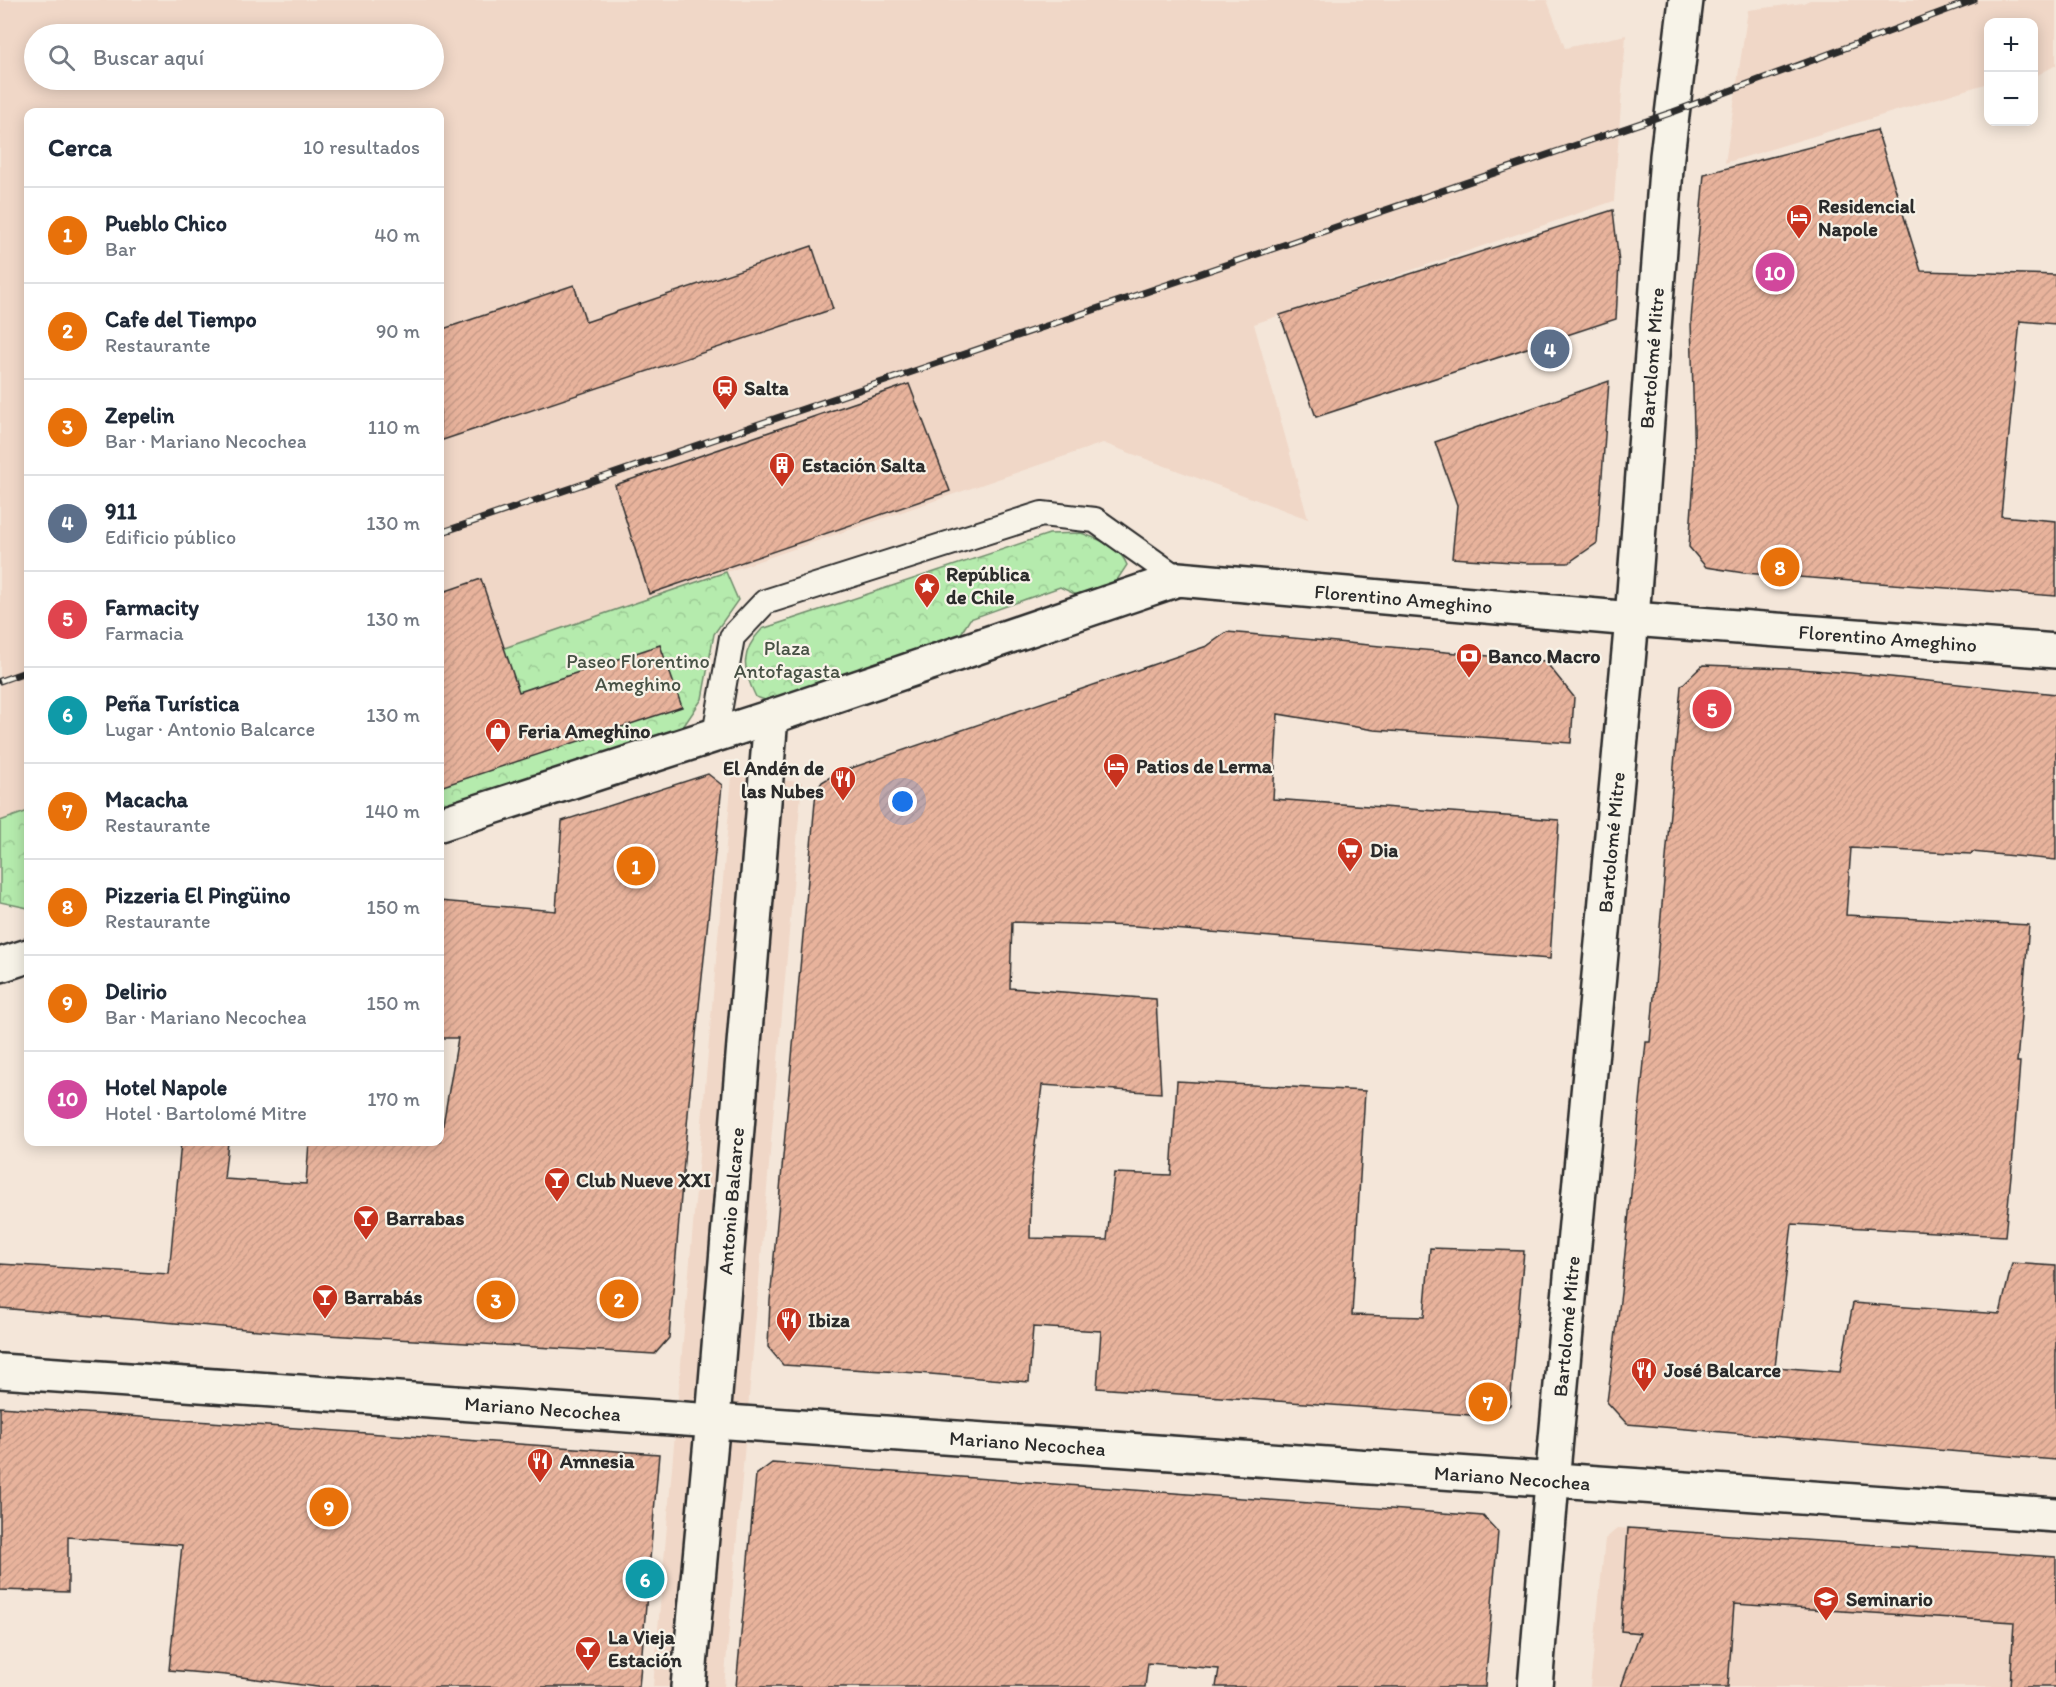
<!DOCTYPE html>
<html lang="es">
<meta charset="utf-8">
<style>
body{margin:0;font-family:Itim,sans-serif;background:#f6f6f7;color:#1f2937}
.controls{position:absolute;right:18px;top:18px;display:grid;overflow:hidden;border-radius:12px;box-shadow:0 3px 15px #0003}
.controls button{width:54px;height:54px;display:grid;place-items:center;padding:0;border:0;border-bottom:2px solid #e0e1e3;background:#fff;color:#1f2937;font:30px sans-serif}
.you{position:absolute;left:903px;top:802px;width:21px;height:21px;margin:-15px;border:4px solid #fff;border-radius:50%;background:#1a73e8;box-shadow:0 0 0 9px #1a73e833}
.badge{display:grid;place-items:center;width:39px;height:39px;border-radius:50%;background:#db2777;color:#fff;font-size:20px;font-weight:700}
.pin{position:absolute;translate:-50% -50%;border:3px solid #fff;box-shadow:0 2px 6px #0006}
.list{margin:0;padding:0;list-style:none}
h2{display:flex;justify-content:space-between;align-items:center;height:78px;margin:0;padding:0 24px;font-size:26px}
h2 small{font-size:20px;font-weight:400;color:#747a83}
.list li{display:grid;grid-template-columns:39px 1fr auto;gap:18px;align-items:center;box-sizing:border-box;height:96px;padding:0 24px;border-top:2px solid #e0e1e3}
.list b{display:block;font-size:22px;white-space:nowrap}
.list p{margin:0;font-size:20px;white-space:nowrap;color:#747a83}
.list em{font-size:20px;font-style:normal;color:#747a83}
.icon{flex:none;width:33px;height:33px;fill:none;stroke:currentColor;stroke-width:2;stroke-linecap:round;stroke-linejoin:round}
.map{position:relative;flex:none;width:2056px;height:1687px;overflow:hidden}
.search{position:absolute;background:#fff;box-shadow:0 3px 15px #0003;left:24px;top:24px;width:420px;height:66px;display:flex;align-items:center;gap:15px;box-sizing:border-box;padding:0 21px;border-radius:33px;color:#747a83;font-size:22px}
.panel{position:absolute;background:#fff;box-shadow:0 3px 15px #0003;left:24px;top:108px;width:420px;height:1038px;border-radius:12px}
.map>svg:first-child{display:block}
.built{fill:#f0d7c7;fill-rule:evenodd}
.park{fill:url(#park-crowns);stroke:#708b6c;stroke-width:1.5}
.building{fill:url(#building-hatch);stroke:#2b2b2b;stroke-width:1.5}
.lines{fill:none;stroke-linecap:round;stroke-linejoin:round}
.service-casing{stroke:#2b2b2b;stroke-width:28}
.minor-casing{stroke:#2b2b2b;stroke-width:38}
.tertiary-casing{stroke:#2b2b2b;stroke-width:38}
.service{stroke:#f7f3e8;stroke-width:24}
.minor{stroke:#f7f3e8;stroke-width:33}
.tertiary{stroke:#f7f3e8;stroke-width:33}
.rail-casing{stroke:#2b2b2b;stroke-width:7}
.rail{stroke:#f7f3e8;stroke-width:4.5;stroke-dasharray:14;stroke-linecap:butt}
.labels{text-anchor:middle;stroke-width:4.5;stroke-linejoin:round;paint-order:stroke}
.poi-label{font-size:20px;font-weight:bold;fill:#2b2b2b;stroke:#f7f3e8;text-anchor:start}
.street-label{font-size:20px;fill:#2b2b2b;stroke:#f7f3e8}
.park-label{font-size:20px;fill:#475145;stroke:#f7f3e8}
</style>
<div class="map">
<svg width="2056" height="1687" viewBox="0 0 2056 1687">
<defs>
<pattern id="park-crowns" width="20" height="18" patternUnits="userSpaceOnUse" patternTransform="scale(1.5)"><rect width="20" height="18" fill="#b5ebad"/><path d="M2 6a3 3 0 1 1 6 0M12 15a3 3 0 1 1 6 0" fill="none" stroke="#9cca95"/></pattern>
<pattern id="building-hatch" width="6" height="6" patternUnits="userSpaceOnUse" patternTransform="scale(1.5)"><rect width="6" height="6" fill="#e8b39c"/><path d="M-1 1l2-2M0 6l6-6M5 7l2-2" fill="none" stroke="#c79a87"/></pattern>
</defs>
<rect width="100%" height="100%" fill="#f4e6d9"/>
<filter id="ink" filterUnits="userSpaceOnUse"><feTurbulence type="fractalNoise" baseFrequency=".0167" numOctaves="2"/><feDisplacementMap in="SourceGraphic" scale="12" xChannelSelector="R" yChannelSelector="G"/><feConvolveMatrix kernelMatrix="1 2 1 2 8 2 1 2 1" color-interpolation-filters="sRGB"/></filter>
<g filter="url(#ink)">
<!-- built -->
<g class="built">
<path d="M0 0H1547L1565 48 1626 35 1614 201 1254 324 1308 519 1103 443 440 670V112H28V811L0 821ZM34 34H434V80H34Z"/>
<polygon points="1810,0 2056,0 2056,65 2034,77 2034,22 1988,22 1988,83 1725,163 1748,10 1803,3"/>
<polygon points="732,776 802,782 724,1687 653,1687"/>
<polygon points="1618,1528 2056,1557 2056,1687 1590,1687 1605,1539"/>
</g>
<!-- park -->
<g class="park">
<path d="M1081 533C1100 540 1119 545 1127 565L1111 589 1083 598 1060 587 970 619 957 640 768 701 756 697C742 669 740 652 762 629L1049 534Z"/>
<polygon points="726,572 738,600 714,634 702,699 683,727 440,806 440,670"/>
<polygon points="28,811 28,908 0,902 0,821"/>
</g>
<!-- building -->
<g class="building">
<polygon points="1877,130 1921,271 2056,275 2056,324 2020,321 2001,516 2056,521 2056,596 1744,573 1706,567 1689,547 1695,465 1691,320 1704,174"/>
<polygon points="1613,210 1619,263 1616,319 1316,417 1280,315"/>
<polygon points="812,246 833,309 440,441 440,330 574,285 586,322"/>
<polygon points="1609,381 1597,543 1568,563 1528,563 1452,558 1457,505 1435,442"/>
<polygon points="909,384 950,491 649,594 615,485"/>
<polygon points="481,579 519,692 660,645 682,707 440,787 440,593"/>
<polygon points="1227,632 1545,661 1574,697 1571,743 1374,730 1278,714 1273,799 1559,820 1550,959 1135,926 1012,922 1010,988 1156,999 1161,1093 1042,1085 1031,1178 1030,1238 1107,1240 1114,1173 1171,1175 1177,1081 1365,1091 1352,1315 1424,1317 1430,1248 1524,1251 1510,1405 1497,1417 1097,1388 1101,1331 1033,1327 1029,1382 918,1373 783,1365 768,1347 770,1301 816,791 822,782 837,773 1207,646"/>
<polygon points="1703,665 1788,668 1851,673 2056,694 2056,860 1972,852 1971,854 1851,848 1846,915 2029,925 2017,1062 2020,1062 2013,1155 2005,1236 1792,1224 1775,1367 1840,1372 1853,1303 2000,1314 2012,1263 2056,1266 2056,1460 1627,1424 1607,1402 1621,1293 1646,1042 1650,1042 1681,686"/>
<polygon points="708,774 722,785 689,1102 669,1338 655,1354 293,1333 0,1308 0,1264 169,1274 181,1142 228,1142 224,1179 306,1184 309,1142 440,1142 458,1038 440,1038 440,901 556,911 562,821"/>
<polygon points="0,1407 659,1454 639,1687 317,1687 226,1675 169,1670 182,1545 68,1537 68,1592 0,1590"/>
<polygon points="772,1463 1483,1516 1498,1532 1485,1687 1216,1687 1219,1669 1148,1663 1145,1687 736,1687 756,1475"/>
<polygon points="1628,1528 2056,1557 2056,1687 2010,1687 2014,1622 1734,1604 1728,1687 1621,1687 1640,1633 1621,1631"/>
</g>
<g class="lines">
<!-- service casing -->
<g class="service-casing">
<polyline id="service" points="715,735 732,637 765,602 1042,514 1095,520 1178,579"/>
</g>
<!-- minor casing -->
<g class="minor-casing">
<g id="minor">
<path id="s1" d="M440 824 771 717 1178 579 1632 619 2056 651"/>
<polyline points="0,965 28,956"/>
<path id="s2" d="M0 1371C685 1417 1370 1470 2056 1515"/>
<path id="s3" d="M688 1687 713 1419 771 717"/>
</g>
</g>
<!-- tertiary casing -->
<g class="tertiary-casing">
<g id="tertiary">
<path id="s4" d="M1535 1687 1552 1482 1632 619 1667 156 1686 0"/>
</g>
</g>
<!-- service -->
<use href="#service" class="service"/>
<!-- minor -->
<use href="#minor" class="minor"/>
<!-- tertiary -->
<use href="#tertiary" class="tertiary"/>
<!-- rail casing -->
<g class="rail-casing">
<g id="rail">
<polyline points="440,533 1673,112 1974,0"/>
<polyline points="0,681 28,671"/>
</g>
</g>
<!-- rail -->
<use href="#rail" class="rail"/>
</g>
</g>
<!-- icons -->
<defs>
<g id="hotel-pin" transform="scale(1.35)"><path d="M0 17L-7.5 6A9.5 9.5 0 1 1 7.5 6Z" fill="#c8321e" stroke="#f7f3e8"/><path d="M-6-4.5h1.5V1H6V5H4.5V3h-9V5H-6ZM-4 0a1.8 1.8 0 1 1 3.6 0ZM.5 0V-2.5h3Q6-2.5 6 0Z" fill="#fff"/></g>
<g id="station-pin" transform="scale(1.35)"><path d="M0 17L-7.5 6A9.5 9.5 0 1 1 7.5 6Z" fill="#c8321e" stroke="#f7f3e8"/><path d="M-3-6H3Q5-6 5-4V2Q5 4 3 4L4.5 6H3L1.5 4h-3L-3 6H-4.5L-3 4Q-5 4-5 2V-4Q-5-6-3-6ZM-3.5-4v3h7v-3ZM-3.5 1v1.5H-2V1ZM2 1v1.5H3.5V1Z" fill="#fff"/></g>
<g id="building-pin" transform="scale(1.35)"><path d="M0 17L-7.5 6A9.5 9.5 0 1 1 7.5 6Z" fill="#c8321e" stroke="#f7f3e8"/><path d="M-4-6H4V6H1V3H-1V6H-4ZM-2.5-4.3h1.7v1.8h-1.7ZM.8-4.3h1.7v1.8H.8ZM-2.5-1h1.7V.8h-1.7ZM.8-1h1.7V.8H.8Z" fill="#fff"/></g>
<g id="sight-pin" transform="scale(1.35)"><path d="M0 17L-7.5 6A9.5 9.5 0 1 1 7.5 6Z" fill="#c8321e" stroke="#f7f3e8"/><path d="M0-6L1.8-2.2L6-1.7L2.9 1.2L3.7 5.4L0 3.3L-3.7 5.4L-2.9 1.2L-6-1.7L-1.8-2.2Z" fill="#fff"/></g>
<g id="bank-pin" transform="scale(1.35)"><path d="M0 17L-7.5 6A9.5 9.5 0 1 1 7.5 6Z" fill="#c8321e" stroke="#f7f3e8"/><path d="M-6-4H6V4H-6ZM0-2.3a2.3 2.3 0 1 0 0 4.6a2.3 2.3 0 1 0 0-4.6Z" fill="#fff"/></g>
<g id="shop-pin" transform="scale(1.35)"><path d="M0 17L-7.5 6A9.5 9.5 0 1 1 7.5 6Z" fill="#c8321e" stroke="#f7f3e8"/><path d="M-5-2.5h2.3a2.7 3.5 0 0 1 5.4 0H5L5.5 6h-11ZM-1.5-2.5h3a1.5 2.3 0 0 0-3 0Z" fill="#fff"/></g>
<g id="restaurant-pin" transform="scale(1.35)"><path d="M0 17L-7.5 6A9.5 9.5 0 1 1 7.5 6Z" fill="#c8321e" stroke="#f7f3e8"/><path d="M-5-6h1v4h1v-4h1v4h1v-4h1v5L-1.5 .5V6h-2V.5L-5-1ZM5-6V6H3V1.5H1.5Q1.5-4 5-6Z" fill="#fff"/></g>
<g id="supermarket-pin" transform="scale(1.35)"><path d="M0 17L-7.5 6A9.5 9.5 0 1 1 7.5 6Z" fill="#c8321e" stroke="#f7f3e8"/><path d="M-6-5.5h2.5l.6 2H6L4.5 2H-2.5L-4.4-4H-6ZM-1.5 3.2a1.3 1.3 0 1 0 .1 0ZM3 3.2a1.3 1.3 0 1 0 .1 0Z" fill="#fff"/></g>
<g id="bar-pin" transform="scale(1.35)"><path d="M0 17L-7.5 6A9.5 9.5 0 1 1 7.5 6Z" fill="#c8321e" stroke="#f7f3e8"/><path d="M-6-5H6L.8 .8V4.5H3.5V6h-7V4.5H-.8V.8Z" fill="#fff"/></g>
<g id="school-pin" transform="scale(1.35)"><path d="M0 17L-7.5 6A9.5 9.5 0 1 1 7.5 6Z" fill="#c8321e" stroke="#f7f3e8"/><path d="M0-5L7-2L0 1L-7-2ZM-4 1L0 2.5L4 1V4Q0 6-4 4Z" fill="#fff"/></g>
</defs>
<g fill-rule="evenodd">
<use href="#hotel-pin" x="1799" y="217"/>
<use href="#station-pin" x="725" y="388"/>
<use href="#building-pin" x="782" y="465"/>
<use href="#sight-pin" x="927" y="586"/>
<use href="#bank-pin" x="1469" y="656"/>
<use href="#shop-pin" x="498" y="731"/>
<use href="#hotel-pin" x="1116" y="766"/>
<use href="#restaurant-pin" x="843" y="779"/>
<use href="#supermarket-pin" x="1350" y="850"/>
<use href="#bar-pin" x="557" y="1180"/>
<use href="#bar-pin" x="366" y="1218"/>
<use href="#bar-pin" x="325" y="1297"/>
<use href="#restaurant-pin" x="789" y="1320"/>
<use href="#restaurant-pin" x="1644" y="1370"/>
<use href="#restaurant-pin" x="540" y="1461"/>
<use href="#school-pin" x="1826" y="1599"/>
<use href="#bar-pin" x="588" y="1649"/>
</g>
<g class="labels">
<!-- poi labels -->
<g class="poi-label">
<text x="1818" y="213">Residencial<tspan x="1818" dy="23">Napole</tspan></text>
<text x="744" y="395">Salta</text>
<text x="802" y="472">Estación Salta</text>
<text x="946" y="581">República<tspan x="946" dy="23">de Chile</tspan></text>
<text x="1488" y="663">Banco Macro</text>
<text x="518" y="738">Feria Ameghino</text>
<text x="1136" y="773">Patios de Lerma</text>
<text x="824" y="775" text-anchor="end">El Andén de<tspan x="824" dy="23">las Nubes</tspan></text>
<text x="1370" y="857">Dia</text>
<text x="576" y="1187">Club Nueve XXI</text>
<text x="386" y="1225">Barrabas</text>
<text x="344" y="1304">Barrabás</text>
<text x="808" y="1327">Ibiza</text>
<text x="1664" y="1377">José Balcarce</text>
<text x="560" y="1468">Amnesia</text>
<text x="1846" y="1606">Seminario</text>
<text x="608" y="1644">La Vieja<tspan x="608" dy="23">Estación</tspan></text>
</g>
<!-- street labels -->
<g class="street-label">
<text dy="7" stroke="none"><textPath href="#s4" startOffset="1334">Bartolomé Mitre</textPath></text>
<text dy="7" stroke="none"><textPath href="#s1" startOffset="1004">Florentino Ameghino</textPath></text>
<text dy="7" stroke="none"><textPath href="#s1" startOffset="1490">Florentino Ameghino</textPath></text>
<text dy="7" stroke="none"><textPath href="#s4" startOffset="848">Bartolomé Mitre</textPath></text>
<text dy="7" stroke="none"><textPath href="#s3" startOffset="488">Antonio Balcarce</textPath></text>
<text dy="7" stroke="none"><textPath href="#s4" startOffset="362">Bartolomé Mitre</textPath></text>
<text dy="7" stroke="none"><textPath href="#s2" startOffset="544">Mariano Necochea</textPath></text>
<text dy="7" stroke="none"><textPath href="#s2" startOffset="1030">Mariano Necochea</textPath></text>
<text dy="7" stroke="none"><textPath href="#s2" startOffset="1516">Mariano Necochea</textPath></text>
</g>
<!-- park labels -->
<g class="park-label">
<text x="787" y="655">Plaza<tspan x="787" dy="23">Antofagasta</tspan></text>
<text x="638" y="668">Paseo Florentino<tspan x="638" dy="23">Ameghino</tspan></text>
</g>
</g>
</svg>
<div class="controls">
<button>+</button>
<button>−</button>
</div>
<div class="you"></div>
<div class="pin badge" style="left:636px;top:866px;background:#e8710a">1</div>
<div class="pin badge" style="left:619px;top:1299px;background:#e8710a">2</div>
<div class="pin badge" style="left:496px;top:1300px;background:#e8710a">3</div>
<div class="pin badge" style="left:1550px;top:349px;background:#5c6f8a">4</div>
<div class="pin badge" style="left:1712px;top:709px;background:#e0444e">5</div>
<div class="pin badge" style="left:645px;top:1579px;background:#0f9aa8">6</div>
<div class="pin badge" style="left:1488px;top:1402px;background:#e8710a">7</div>
<div class="pin badge" style="left:1780px;top:567px;background:#e8710a">8</div>
<div class="pin badge" style="left:329px;top:1507px;background:#e8710a">9</div>
<div class="pin badge" style="left:1775px;top:272px;background:#d1479c">10</div>
<div class="search"><svg class="icon" aria-label="search" viewBox="0 0 24 24"><circle cx="10" cy="10" r="6"/><path d="M15 15l6 6"/></svg>Buscar aquí</div>
<section class="panel">
<h2>Cerca<small>10 resultados</small></h2>
<ul class="list">
<li><span class="badge" style="background:#e8710a">1</span><div><b>Pueblo Chico</b><p>Bar</p></div><em>40 m</em></li>
<li><span class="badge" style="background:#e8710a">2</span><div><b>Cafe del Tiempo</b><p>Restaurante</p></div><em>90 m</em></li>
<li><span class="badge" style="background:#e8710a">3</span><div><b>Zepelin</b><p>Bar · Mariano Necochea</p></div><em>110 m</em></li>
<li><span class="badge" style="background:#5c6f8a">4</span><div><b>911</b><p>Edificio público</p></div><em>130 m</em></li>
<li><span class="badge" style="background:#e0444e">5</span><div><b>Farmacity</b><p>Farmacia</p></div><em>130 m</em></li>
<li><span class="badge" style="background:#0f9aa8">6</span><div><b>Peña Turística</b><p>Lugar · Antonio Balcarce</p></div><em>130 m</em></li>
<li><span class="badge" style="background:#e8710a">7</span><div><b>Macacha</b><p>Restaurante</p></div><em>140 m</em></li>
<li><span class="badge" style="background:#e8710a">8</span><div><b>Pizzeria El Pingüino</b><p>Restaurante</p></div><em>150 m</em></li>
<li><span class="badge" style="background:#e8710a">9</span><div><b>Delirio</b><p>Bar · Mariano Necochea</p></div><em>150 m</em></li>
<li><span class="badge" style="background:#d1479c">10</span><div><b>Hotel Napole</b><p>Hotel · Bartolomé Mitre</p></div><em>170 m</em></li>
</ul>
</section>
</div>
